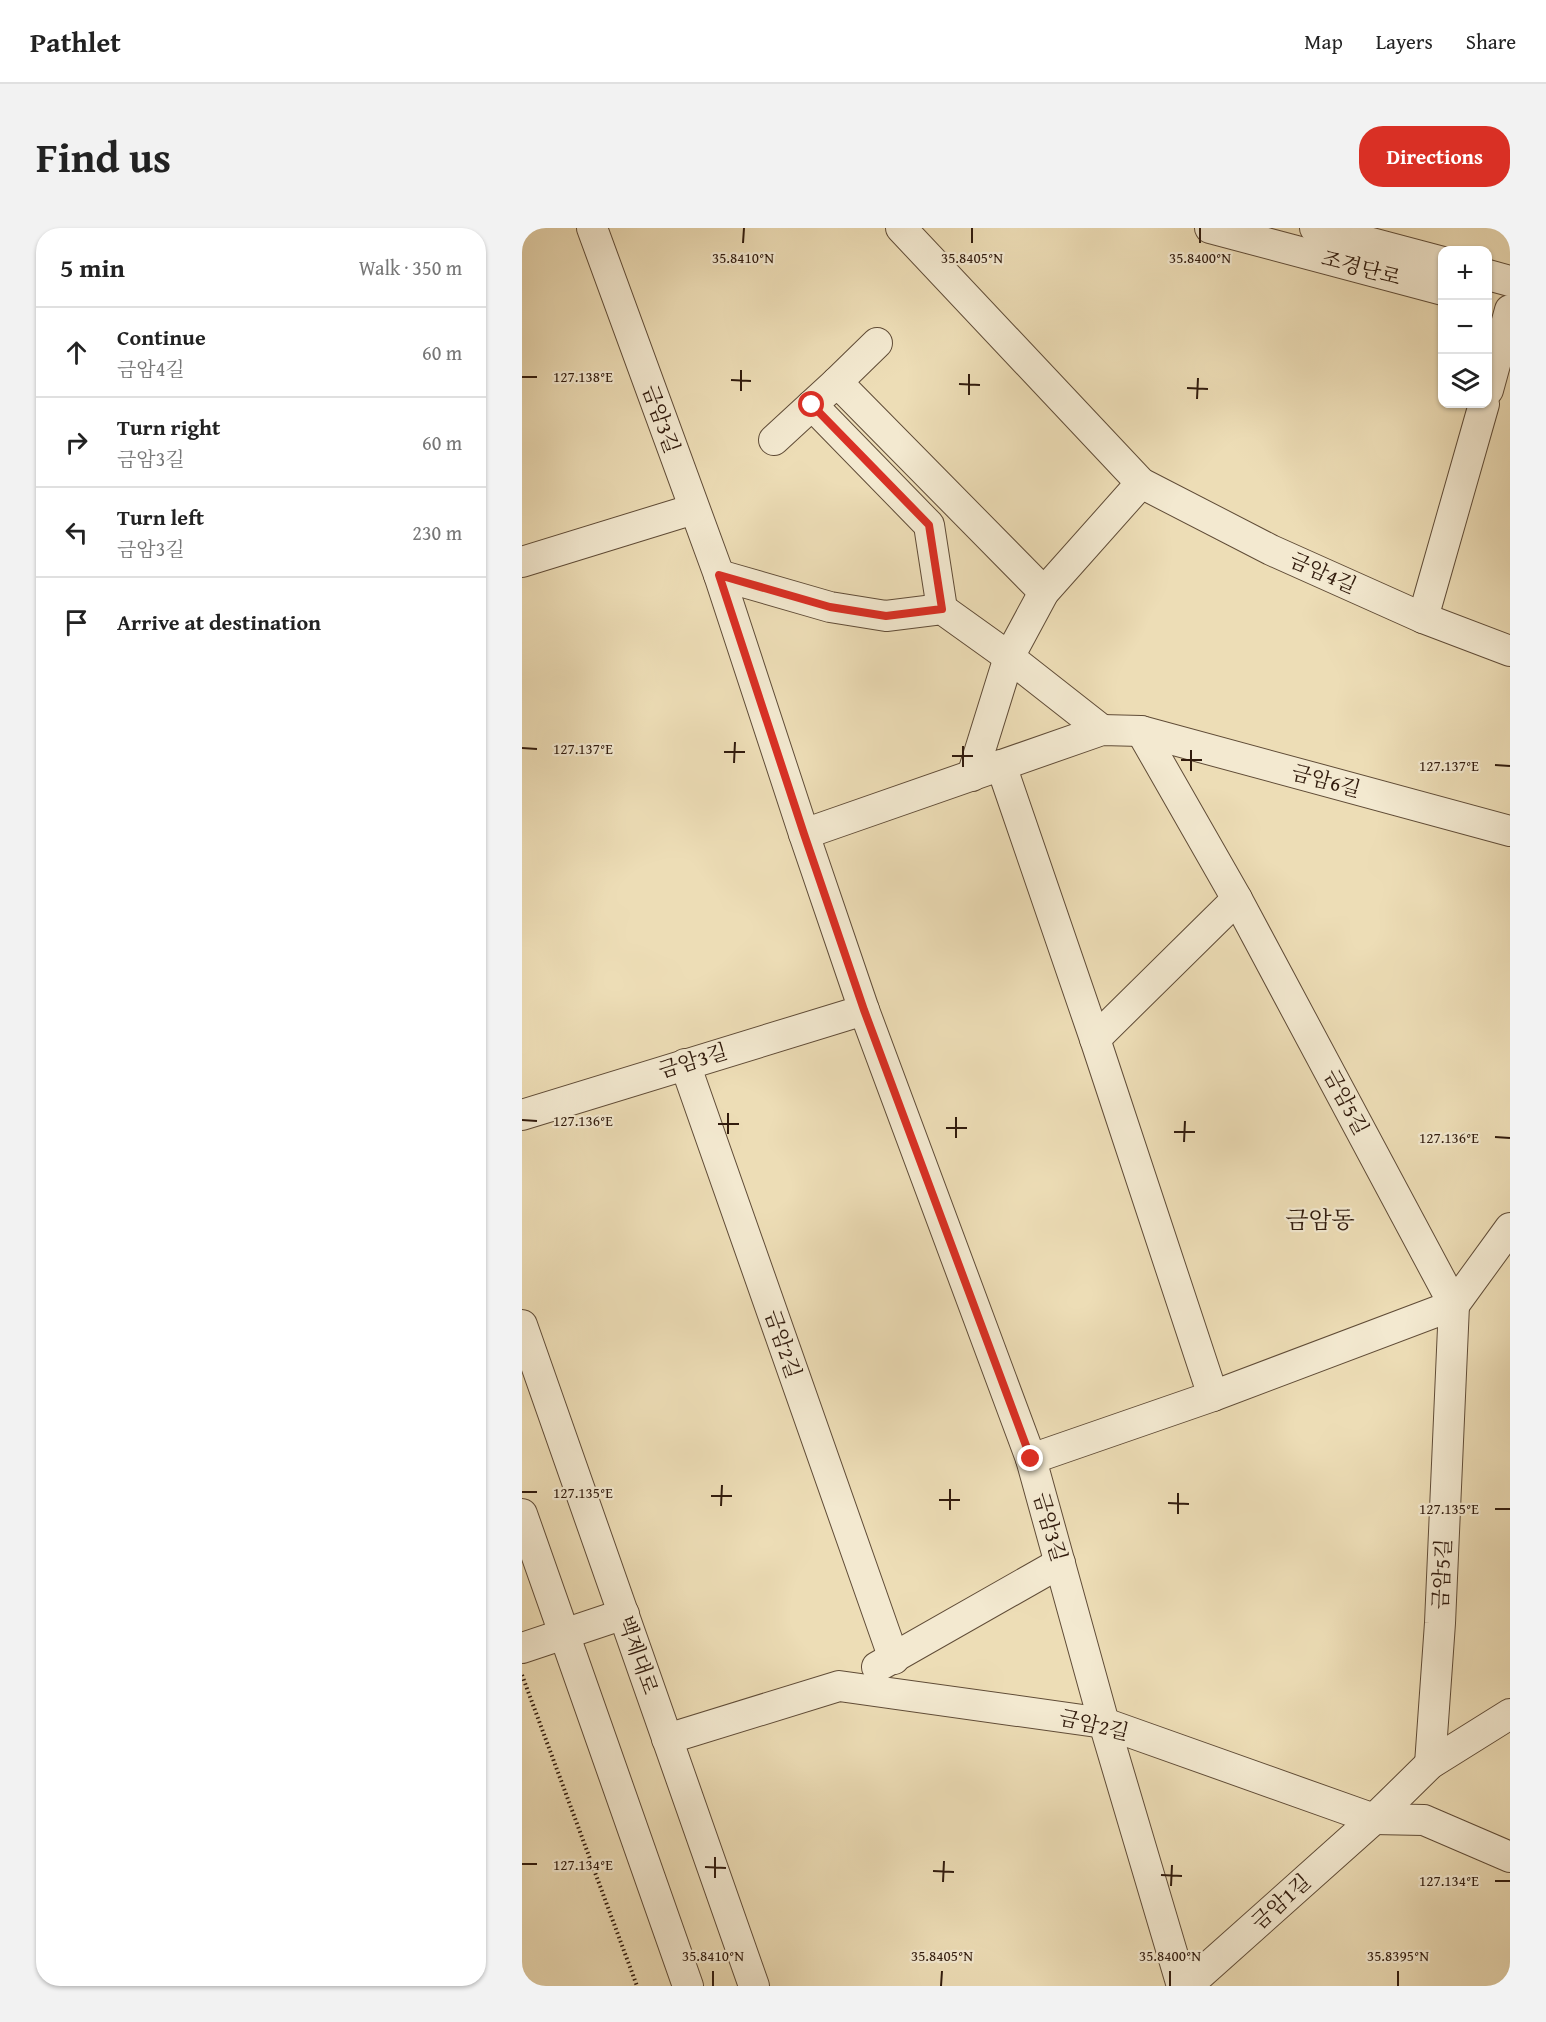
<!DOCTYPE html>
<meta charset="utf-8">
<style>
body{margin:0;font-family:"Gentium Book Plus","Noto Serif KR",serif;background:#f2f2f2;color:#222}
.controls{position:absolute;right:18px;top:18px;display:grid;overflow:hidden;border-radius:12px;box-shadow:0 2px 4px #0004}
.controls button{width:54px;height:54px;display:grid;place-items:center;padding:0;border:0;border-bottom:2px solid #e0e0e0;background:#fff;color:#222;font:30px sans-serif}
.stop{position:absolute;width:18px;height:18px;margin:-14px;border:4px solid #d93025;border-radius:50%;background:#fff}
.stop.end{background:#d93025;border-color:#fff;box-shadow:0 2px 6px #0008}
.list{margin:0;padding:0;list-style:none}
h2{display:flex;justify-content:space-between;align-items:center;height:78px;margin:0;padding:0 24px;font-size:26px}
h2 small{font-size:20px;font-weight:400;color:#767676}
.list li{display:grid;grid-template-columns:39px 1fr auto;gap:18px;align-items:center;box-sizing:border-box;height:90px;padding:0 24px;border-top:2px solid #e0e0e0}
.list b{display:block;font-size:22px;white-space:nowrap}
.list p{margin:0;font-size:20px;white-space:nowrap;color:#767676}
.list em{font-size:20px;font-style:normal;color:#767676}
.icon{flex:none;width:33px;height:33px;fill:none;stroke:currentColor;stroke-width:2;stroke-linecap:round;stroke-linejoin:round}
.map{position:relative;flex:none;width:988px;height:1758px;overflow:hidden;border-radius:24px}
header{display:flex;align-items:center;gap:36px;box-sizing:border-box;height:84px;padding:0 30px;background:#fff;border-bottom:2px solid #e0e0e0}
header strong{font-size:28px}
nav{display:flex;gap:33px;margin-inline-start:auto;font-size:21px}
.intro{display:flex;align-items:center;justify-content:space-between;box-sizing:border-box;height:144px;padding:0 36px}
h1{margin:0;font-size:42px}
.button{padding:15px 27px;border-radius:24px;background:#d93025;color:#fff;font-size:21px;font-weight:700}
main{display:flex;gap:36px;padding:0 36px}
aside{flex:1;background:#fff;border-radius:24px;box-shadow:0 2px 4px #0004}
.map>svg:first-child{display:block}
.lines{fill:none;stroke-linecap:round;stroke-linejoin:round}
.minor-casing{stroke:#604c37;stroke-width:32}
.path{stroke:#311b0d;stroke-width:4;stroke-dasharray:1.5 3;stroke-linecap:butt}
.minor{stroke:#f3e9d0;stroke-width:30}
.route{stroke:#d93025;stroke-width:8}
.ticks{fill:none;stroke:#311b0d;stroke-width:2}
.labels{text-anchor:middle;stroke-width:4.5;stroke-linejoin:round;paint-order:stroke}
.street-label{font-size:21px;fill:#311b0d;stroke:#f3e9d0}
.quarter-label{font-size:24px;fill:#311b0d;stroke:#f3e9d0}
.ticks-label{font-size:15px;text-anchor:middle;fill:#311b0d;stroke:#f3e9d0;stroke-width:4.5;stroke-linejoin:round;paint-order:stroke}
</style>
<header>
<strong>Pathlet</strong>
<nav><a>Map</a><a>Layers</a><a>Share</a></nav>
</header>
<div class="intro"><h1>Find us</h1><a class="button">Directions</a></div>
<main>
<aside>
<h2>5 min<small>Walk · 350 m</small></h2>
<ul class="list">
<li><svg class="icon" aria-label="ahead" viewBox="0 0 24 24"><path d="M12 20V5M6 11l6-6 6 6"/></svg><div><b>Continue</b><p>금암4길</p></div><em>60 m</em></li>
<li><svg class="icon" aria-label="right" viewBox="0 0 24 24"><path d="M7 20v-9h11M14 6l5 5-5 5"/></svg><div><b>Turn right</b><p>금암3길</p></div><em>60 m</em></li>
<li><svg class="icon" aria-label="left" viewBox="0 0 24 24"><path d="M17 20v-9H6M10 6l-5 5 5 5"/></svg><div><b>Turn left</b><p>금암3길</p></div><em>230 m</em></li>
<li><svg class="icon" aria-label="arrive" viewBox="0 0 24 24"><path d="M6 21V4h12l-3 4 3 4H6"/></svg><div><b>Arrive at destination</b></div></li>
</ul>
</aside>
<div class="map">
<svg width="988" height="1758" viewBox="0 0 988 1758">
<rect width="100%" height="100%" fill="#edddb6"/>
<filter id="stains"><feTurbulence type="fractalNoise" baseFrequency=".00333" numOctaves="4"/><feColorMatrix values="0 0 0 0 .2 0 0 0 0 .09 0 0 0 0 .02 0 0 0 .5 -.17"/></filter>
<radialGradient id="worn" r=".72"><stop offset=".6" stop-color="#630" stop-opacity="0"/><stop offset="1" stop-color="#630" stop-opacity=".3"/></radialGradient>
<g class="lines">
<!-- minor casing -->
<g class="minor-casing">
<g id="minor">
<polyline points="70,0 197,347 282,606 342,782 509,1231 582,1495 660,1758"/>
<polyline points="379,0 619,255 749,322 901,390 988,423"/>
<polyline points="688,0 921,62"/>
<polyline points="793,0 921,34"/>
<polyline points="966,47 988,53"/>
<polyline points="315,154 355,115"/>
<polyline points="966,162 988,82"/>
<polyline points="252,212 290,177"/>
<polyline points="0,334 172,281"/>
<polyline points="197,347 308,379 364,388 420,381 487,429 580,502"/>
<polyline points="420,381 407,297 290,177 315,154 522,364"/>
<polyline points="901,390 962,176"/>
<polyline points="619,503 715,671 932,1077 918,1395 908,1536"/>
<polyline points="479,537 573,811 691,1168"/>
<polyline points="450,548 487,429 522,364 619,255"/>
<polyline points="282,606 580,502 619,503 988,603"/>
<polyline points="573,811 715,671"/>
<polyline points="163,836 372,1431"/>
<polyline points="0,887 342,782"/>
<polyline points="0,1097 232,1758"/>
<polyline points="509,1231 691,1168 932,1077 988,1000"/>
<polyline points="0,1286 166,1758"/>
<polyline points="0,1420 102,1386"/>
<polyline points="355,1439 538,1335"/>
<polyline points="145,1511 317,1458 582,1495 852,1591 902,1592 988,1629"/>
<polyline points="665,1758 852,1591 908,1536 988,1486"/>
</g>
</g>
<!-- path -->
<polyline class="path" points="0,1447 115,1758"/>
<!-- minor -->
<use href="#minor" class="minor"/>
</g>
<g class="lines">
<!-- route -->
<polyline class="route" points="290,177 407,297 420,381 364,388 308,379 197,347 282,606 342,782 509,1231"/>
</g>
<!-- ticks -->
<path class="ticks" d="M221 15 222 0M450 15V0M678 15V0M0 149H15M209 152 229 153M437 156 458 157M665 160 686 161M219 163V142M447 167V146M675 171 676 150M0 520 15 521M202 524H223M430 528H451M659 532H680M212 535 213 514M973 537 988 538M441 539V518M669 543V522M0 892 15 893M196 896H217M424 900H445M652 904H673M206 906V885M973 909 988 910M434 910V889M662 914 663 893M0 1264H15M189 1268H210M417 1272H438M646 1275 667 1276M199 1278 200 1257M973 1281H988M428 1282V1261M656 1286V1265M0 1636H15M183 1639 204 1640M411 1643 432 1644M639 1647 660 1648M193 1650V1629M973 1653H988M421 1654 422 1633M649 1658 650 1637M191 1758V1743M419 1758 420 1743M648 1758V1743M876 1758V1743"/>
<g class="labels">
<!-- street labels -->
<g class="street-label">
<text transform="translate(839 40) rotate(15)" y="7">조경단로</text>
<text transform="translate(139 191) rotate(70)" y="7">금암3길</text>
<text transform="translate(801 345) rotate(24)" y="7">금암4길</text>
<text transform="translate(804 553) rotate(15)" y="7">금암6길</text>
<text transform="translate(171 833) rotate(-17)" y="7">금암3길</text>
<text transform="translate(824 874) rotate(62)" y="7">금암5길</text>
<text transform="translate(261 1116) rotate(71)" y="7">금암2길</text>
<text transform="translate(528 1299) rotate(74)" y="7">금암3길</text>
<text transform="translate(920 1346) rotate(-87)" y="7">금암5길</text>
<text transform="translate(116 1427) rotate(71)" y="7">백제대로</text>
<text transform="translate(572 1497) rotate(13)" y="7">금암2길</text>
<text transform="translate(759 1674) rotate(-42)" y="7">금암1길</text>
</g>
<!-- quarter labels -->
<g class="quarter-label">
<text x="798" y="1000">금암동</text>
</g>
</g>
<g class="ticks-label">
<text x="221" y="35">35.8410°N</text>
<text x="450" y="35">35.8405°N</text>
<text x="678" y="35">35.8400°N</text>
<text x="61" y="154">127.138°E</text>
<text x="61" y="526">127.137°E</text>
<text x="927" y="543">127.137°E</text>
<text x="61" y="898">127.136°E</text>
<text x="927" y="915">127.136°E</text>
<text x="61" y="1270">127.135°E</text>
<text x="927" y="1286">127.135°E</text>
<text x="61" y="1642">127.134°E</text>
<text x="927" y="1658">127.134°E</text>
<text x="191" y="1733">35.8410°N</text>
<text x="420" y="1733">35.8405°N</text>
<text x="648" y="1733">35.8400°N</text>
<text x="876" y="1733">35.8395°N</text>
</g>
<rect width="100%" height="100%" filter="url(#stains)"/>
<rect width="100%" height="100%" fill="url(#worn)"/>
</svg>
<div class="controls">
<button>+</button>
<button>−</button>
<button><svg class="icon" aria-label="layers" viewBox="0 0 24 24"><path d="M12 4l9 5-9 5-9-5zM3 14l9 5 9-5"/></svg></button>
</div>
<div class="stop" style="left:290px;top:177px"></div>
<div class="stop end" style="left:509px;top:1231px"></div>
</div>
</main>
